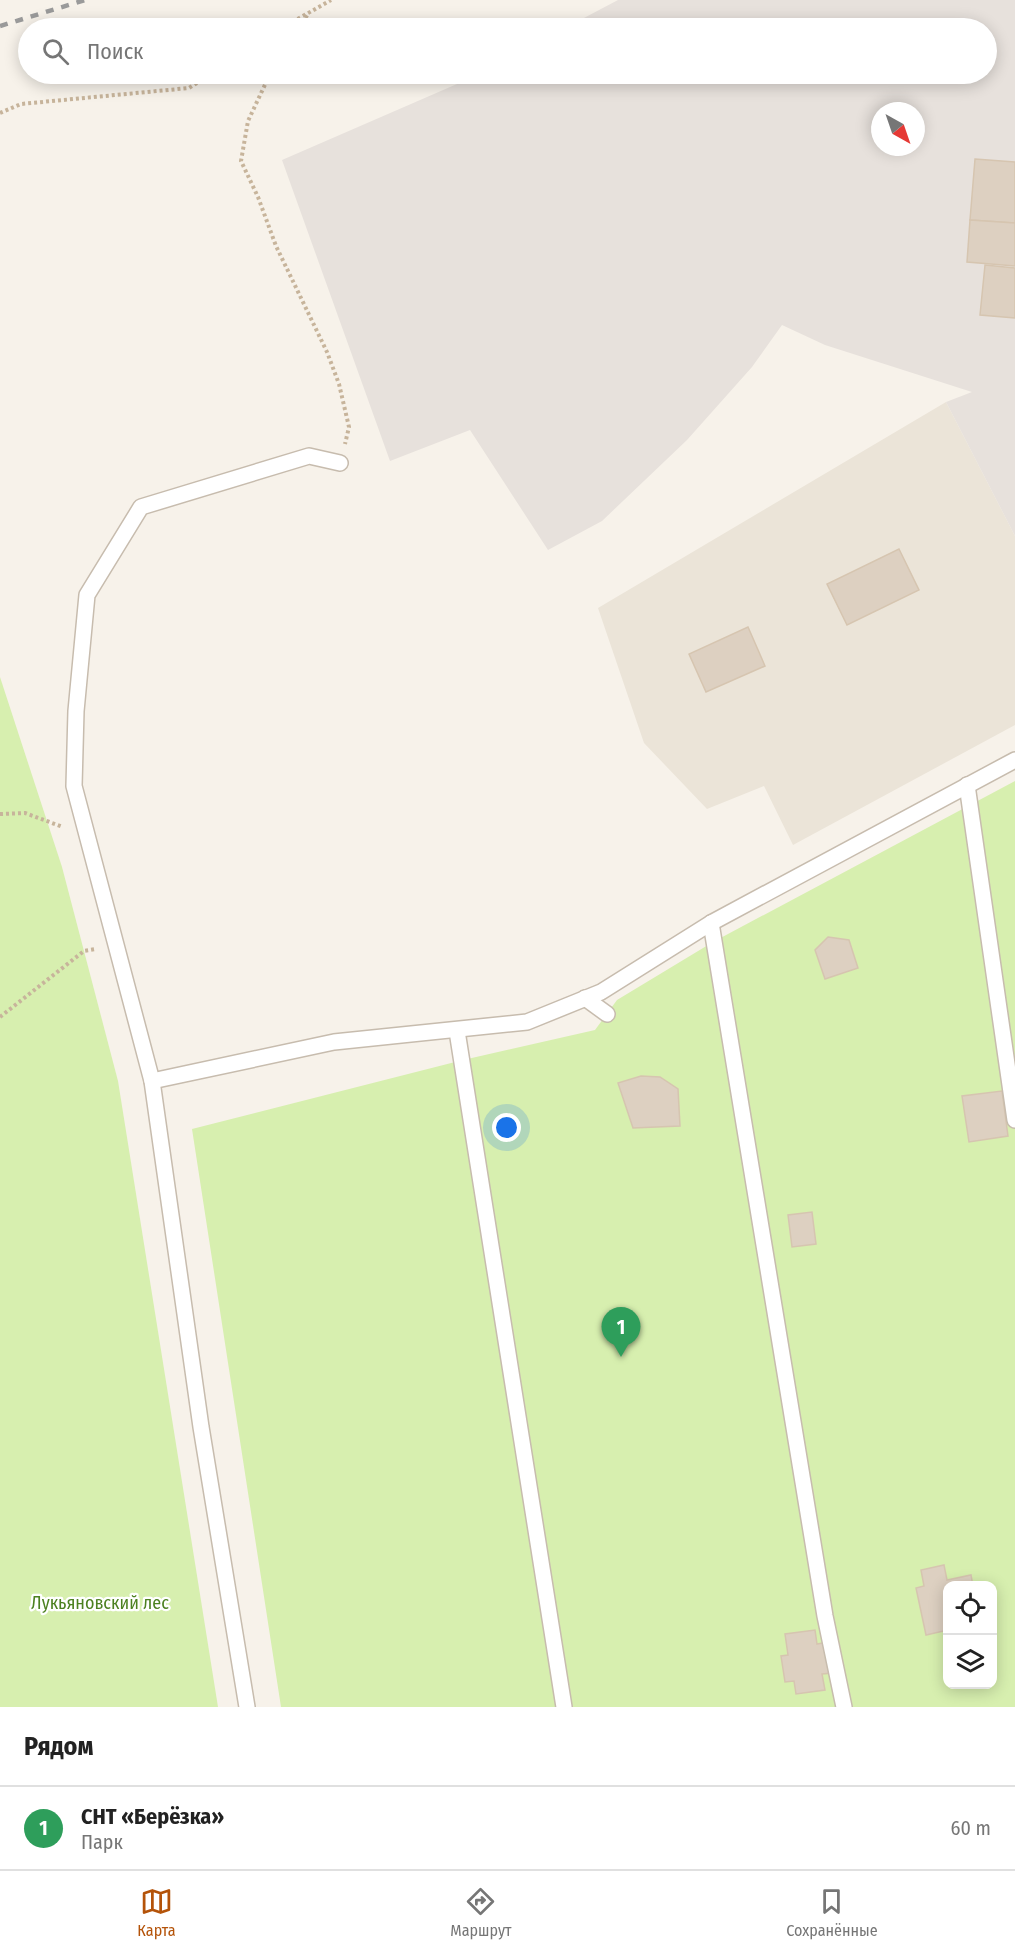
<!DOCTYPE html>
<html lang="ru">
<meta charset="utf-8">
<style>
body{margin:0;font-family:"Fira Sans Condensed",sans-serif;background:#f6f6f6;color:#222}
.controls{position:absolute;right:18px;bottom:18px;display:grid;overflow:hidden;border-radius:12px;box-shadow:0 3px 15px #0003}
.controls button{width:54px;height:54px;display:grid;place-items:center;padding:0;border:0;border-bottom:2px solid #e0e0e0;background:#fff;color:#222;font:30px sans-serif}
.compass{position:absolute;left:871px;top:102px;width:54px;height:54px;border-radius:50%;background:#fff;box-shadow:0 3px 15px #0003;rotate:140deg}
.you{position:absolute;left:507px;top:1128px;width:21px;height:21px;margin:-15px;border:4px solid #fff;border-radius:50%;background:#1a73e8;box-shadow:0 0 0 9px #1a73e833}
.badge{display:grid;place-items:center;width:39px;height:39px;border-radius:50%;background:#b45309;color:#fff;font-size:20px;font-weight:700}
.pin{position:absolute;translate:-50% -50px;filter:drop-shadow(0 2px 3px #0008)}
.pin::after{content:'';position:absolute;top:32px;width:21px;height:18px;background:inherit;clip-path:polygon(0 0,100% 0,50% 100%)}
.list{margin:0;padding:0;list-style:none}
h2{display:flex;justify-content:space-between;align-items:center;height:78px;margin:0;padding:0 24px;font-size:26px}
h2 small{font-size:20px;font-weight:400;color:#767676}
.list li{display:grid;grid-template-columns:39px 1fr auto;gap:18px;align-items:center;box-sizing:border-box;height:84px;padding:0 24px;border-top:2px solid #e0e0e0}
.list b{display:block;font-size:22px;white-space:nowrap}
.list p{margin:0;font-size:20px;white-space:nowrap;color:#767676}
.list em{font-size:20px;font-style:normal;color:#767676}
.icon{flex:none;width:33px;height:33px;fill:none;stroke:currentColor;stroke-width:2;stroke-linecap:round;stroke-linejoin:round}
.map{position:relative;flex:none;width:1015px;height:1707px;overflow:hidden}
.search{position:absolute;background:#fff;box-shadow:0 3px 15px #0003;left:18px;right:18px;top:18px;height:66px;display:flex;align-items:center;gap:15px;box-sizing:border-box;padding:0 21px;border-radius:33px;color:#767676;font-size:22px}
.sheet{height:162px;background:#fff}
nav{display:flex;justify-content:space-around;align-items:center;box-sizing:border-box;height:84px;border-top:2px solid #e0e0e0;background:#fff;font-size:16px;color:#767676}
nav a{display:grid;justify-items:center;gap:3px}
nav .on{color:#b45309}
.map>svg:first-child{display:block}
.residential{fill:#ebe4d8}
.industrial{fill:#e7e1dc;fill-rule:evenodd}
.green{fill:#d7efaf;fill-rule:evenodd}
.building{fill:#ddd0c1;stroke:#d6c5b0;stroke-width:1.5}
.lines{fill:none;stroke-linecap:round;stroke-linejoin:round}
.lane-casing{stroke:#c7bcae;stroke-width:18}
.path{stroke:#c7b49b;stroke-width:4;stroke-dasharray:3 3;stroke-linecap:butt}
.lane{stroke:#fff;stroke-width:15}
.rail{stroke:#9a9a9a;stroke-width:4.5;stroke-dasharray:8 8;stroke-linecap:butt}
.labels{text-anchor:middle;stroke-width:4.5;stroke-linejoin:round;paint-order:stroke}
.park-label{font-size:18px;fill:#4c8120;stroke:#fff}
</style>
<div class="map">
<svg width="1015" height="1707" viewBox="0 0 1015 1707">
<rect width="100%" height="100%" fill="#f7f2ea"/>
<!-- residential -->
<polygon class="residential" points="946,402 1015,536 1015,725 793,845 764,786 707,809 644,743 598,608"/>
<!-- industrial -->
<path class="industrial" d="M618 0H1015V536L946 402 972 392 825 345 782 325 752 367 687 440 602 521 548 550 470 430 390 461 282 160 480 74H986V28H565ZM880 111H916V147H880Z"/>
<!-- green -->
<g class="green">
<polygon points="0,677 62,867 118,1081 218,1707 0,1707"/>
<path d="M1015 781V1707H281L192 1129 463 1060 595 1030 617 1000 713 942ZM948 1586H992V1684H948Z"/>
</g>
<!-- building -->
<g class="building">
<polygon points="975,159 1015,162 1015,223 970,220"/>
<polygon points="970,220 1015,223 1015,266 967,262"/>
<polygon points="985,265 1015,268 1015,318 980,315"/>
<polygon points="899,549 919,590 847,625 827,584"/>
<polygon points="748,627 765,666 706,692 689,654"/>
<polygon points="828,937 849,940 858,968 825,979 815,950"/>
<polygon points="641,1076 660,1077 678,1089 680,1126 633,1128 618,1083"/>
<polygon points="1002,1091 1008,1136 969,1142 962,1096"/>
<polygon points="812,1212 816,1244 792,1247 788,1215"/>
<polygon points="944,1565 947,1580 971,1575 973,1586 948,1586 948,1630 926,1635 916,1588 924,1586 921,1570"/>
<polygon points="815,1630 817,1644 828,1642 833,1673 822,1674 825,1690 796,1694 794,1681 785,1682 781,1656 788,1655 785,1634"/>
</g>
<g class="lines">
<!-- lane casing -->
<g class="lane-casing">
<g id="lane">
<polyline points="967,785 1015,1120"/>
<polyline points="711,923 825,1616 844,1707"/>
<polyline points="585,998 607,1014"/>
<polyline points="457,1031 564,1707"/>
<polyline points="152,1081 334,1042 527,1022 601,992 711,923 1015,760"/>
<polyline points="247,1707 201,1427 152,1081 74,786 76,711 87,595 141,507 309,456 340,463"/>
</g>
</g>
<!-- path -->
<g class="path">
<polyline points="282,28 331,0"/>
<polyline points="299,28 308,14"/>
<polyline points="270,74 248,121 241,161 258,197 276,246 327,352 339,384 349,427 345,444"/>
<polyline points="0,113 21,104 189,88 211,74"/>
<polyline points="0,814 25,813 63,827"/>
<polyline points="0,1017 84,951 96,949"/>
</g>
<!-- lane -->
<use href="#lane" class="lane"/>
<!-- rail -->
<polyline class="rail" points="0,26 85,0"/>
</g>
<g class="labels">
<!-- park labels -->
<g class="park-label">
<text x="100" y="1609">Лукьяновский лес</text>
</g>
</g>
</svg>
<div class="controls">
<button><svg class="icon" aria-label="locate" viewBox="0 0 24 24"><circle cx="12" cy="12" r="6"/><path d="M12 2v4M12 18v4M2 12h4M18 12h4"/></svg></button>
<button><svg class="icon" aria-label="layers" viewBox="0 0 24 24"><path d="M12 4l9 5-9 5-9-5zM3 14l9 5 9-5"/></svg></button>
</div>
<svg class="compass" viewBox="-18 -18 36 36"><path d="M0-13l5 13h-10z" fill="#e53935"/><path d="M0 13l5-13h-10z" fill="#767676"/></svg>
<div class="you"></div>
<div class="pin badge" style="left:621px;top:1357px;background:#2e9e5b">1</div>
<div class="search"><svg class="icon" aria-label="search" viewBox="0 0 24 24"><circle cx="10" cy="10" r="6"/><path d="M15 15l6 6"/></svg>Поиск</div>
</div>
<section class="sheet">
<h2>Рядом<small></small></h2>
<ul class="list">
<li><span class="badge" style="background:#2e9e5b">1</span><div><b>СНТ «Берёзка»</b><p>Парк</p></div><em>60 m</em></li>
</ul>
</section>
<nav>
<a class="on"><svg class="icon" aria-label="map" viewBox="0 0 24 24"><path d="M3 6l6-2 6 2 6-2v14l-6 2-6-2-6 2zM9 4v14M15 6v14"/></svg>Карта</a>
<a><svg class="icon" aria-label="directions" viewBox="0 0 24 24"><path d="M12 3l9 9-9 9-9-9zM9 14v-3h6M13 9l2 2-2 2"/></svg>Маршрут</a>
<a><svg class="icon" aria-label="saved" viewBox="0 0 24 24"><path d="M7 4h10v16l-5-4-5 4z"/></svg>Сохранённые</a>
</nav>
